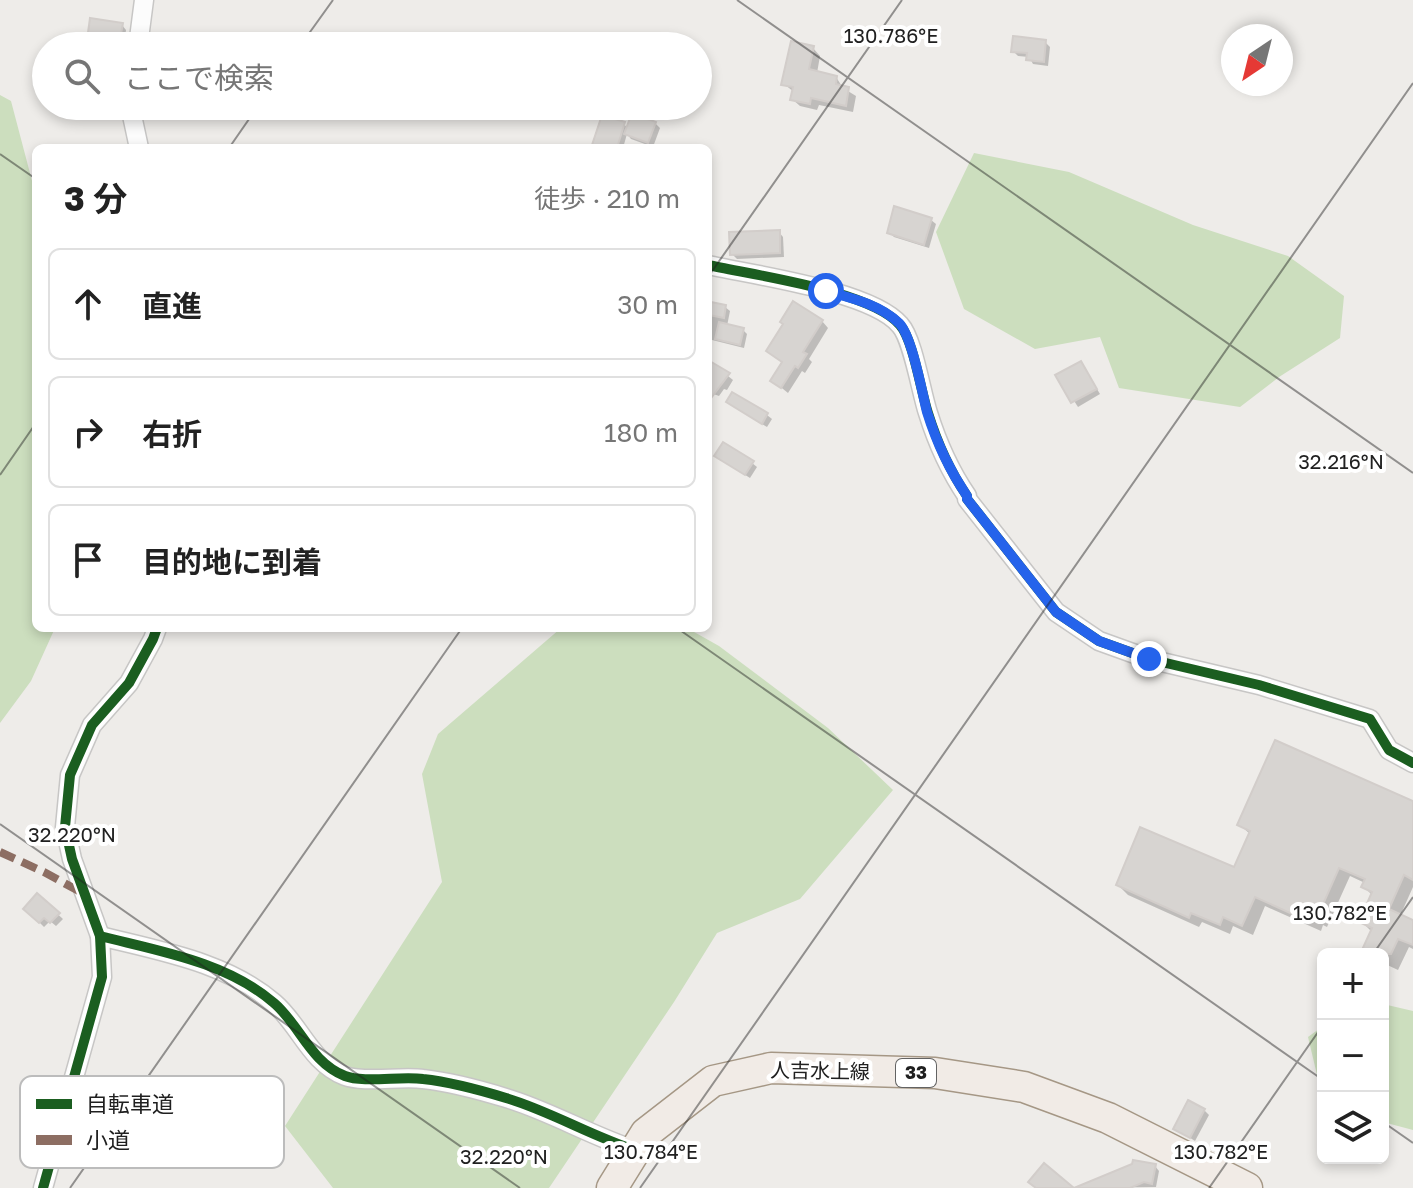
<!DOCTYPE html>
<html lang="ja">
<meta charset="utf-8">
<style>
body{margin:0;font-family:"Golos Text","Noto Sans JP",sans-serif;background:#f6f6f6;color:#222}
.controls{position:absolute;right:24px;bottom:24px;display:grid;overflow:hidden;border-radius:12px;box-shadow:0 4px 12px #0003}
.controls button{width:72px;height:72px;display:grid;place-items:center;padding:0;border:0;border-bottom:2px solid #e0e0e0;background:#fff;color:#222;font:40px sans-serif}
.compass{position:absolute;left:1221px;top:24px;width:72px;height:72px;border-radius:50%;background:#fff;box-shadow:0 4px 12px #0003;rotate:215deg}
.stop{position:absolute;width:24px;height:24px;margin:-18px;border:6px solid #2563eb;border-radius:50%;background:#fff}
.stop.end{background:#2563eb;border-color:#fff;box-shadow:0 2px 8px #0008}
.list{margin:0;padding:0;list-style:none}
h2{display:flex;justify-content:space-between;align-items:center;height:104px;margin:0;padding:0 32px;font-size:34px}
h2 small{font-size:26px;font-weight:400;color:#767676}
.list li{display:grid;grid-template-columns:52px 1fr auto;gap:24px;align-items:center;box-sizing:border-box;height:112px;margin:0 16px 16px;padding:0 16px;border:2px solid #e0e0e0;border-radius:12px}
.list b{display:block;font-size:30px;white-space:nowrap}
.list em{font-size:26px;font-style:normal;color:#767676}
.icon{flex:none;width:44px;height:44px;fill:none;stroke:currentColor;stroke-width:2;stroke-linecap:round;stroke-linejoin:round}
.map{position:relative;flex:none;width:1413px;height:1188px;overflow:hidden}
.search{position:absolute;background:#fff;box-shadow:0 4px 12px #0003;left:32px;top:32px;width:680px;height:88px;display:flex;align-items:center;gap:20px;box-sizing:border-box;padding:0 28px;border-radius:44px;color:#767676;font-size:30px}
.panel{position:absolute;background:#fff;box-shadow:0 4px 12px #0003;left:32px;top:144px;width:680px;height:488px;border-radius:12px}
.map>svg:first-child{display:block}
.forest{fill:#ccdebe}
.shadow{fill:#0003}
.building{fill:#d7d4d1;stroke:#d2cdca;stroke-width:2}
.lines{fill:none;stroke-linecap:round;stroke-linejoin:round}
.street-casing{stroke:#c7c6c5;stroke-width:21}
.primary-casing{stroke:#a59785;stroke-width:33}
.street{stroke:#fcfcfc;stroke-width:18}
.primary{stroke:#f1ebe6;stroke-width:30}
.quiet{stroke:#8d6e63;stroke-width:8;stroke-dasharray:16 8;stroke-linecap:butt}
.cycleway-casing{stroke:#fff;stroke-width:15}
.cycleway{stroke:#1b5e20;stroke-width:10}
.route{stroke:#2563eb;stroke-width:10}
.ticks{fill:none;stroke:#202020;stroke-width:2;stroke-opacity:0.45}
.labels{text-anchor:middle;stroke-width:8;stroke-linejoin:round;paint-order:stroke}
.shield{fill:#fff;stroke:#636363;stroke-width:2}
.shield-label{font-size:18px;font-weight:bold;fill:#202020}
.street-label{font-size:20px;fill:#202020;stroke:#fff}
.key{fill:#fff;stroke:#bcbcbc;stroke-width:2}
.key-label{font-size:22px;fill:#202020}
.ticks-label{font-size:20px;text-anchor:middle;fill:#202020;stroke:#fff;stroke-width:8;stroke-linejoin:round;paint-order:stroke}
</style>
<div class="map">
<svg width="1413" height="1188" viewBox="0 0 1413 1188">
<rect width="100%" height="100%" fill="#eeece9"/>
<!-- forest -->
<g class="forest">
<polygon points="0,95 11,101 36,196 36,628 55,628 31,681 0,723"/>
<polygon points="974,153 1069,172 1193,225 1288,256 1344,296 1340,338 1279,377 1240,407 1119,388 1100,337 1035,349 964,309 936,232"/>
<polygon points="561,628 687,628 719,646 828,728 893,790 800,899 717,933 674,1002 549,1188 333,1188 285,1126 442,882 422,774 438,734"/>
<polygon points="1383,1004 1413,1011 1413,1130 1383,1122"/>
<polygon points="1323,1026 1323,1100 1308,1037"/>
</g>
<!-- shadow -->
<g class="shadow">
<polygon points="122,25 126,30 124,46 94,44 89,39"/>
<polygon points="1045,42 1050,47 1048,66 1033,64 1029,57 1018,56 1013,51"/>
<polygon points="813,48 820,56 817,73 836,77 843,88 856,96 853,112 819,105 817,110 800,106 792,99 794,92 784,84"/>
<polygon points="655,123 660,128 653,147 631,139 627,134 623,148 593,148 624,124 628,129"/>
<polygon points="931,220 936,224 929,248 894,237 889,232"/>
<polygon points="779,232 783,237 784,257 737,259 732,254"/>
<polygon points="713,304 725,307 730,311 727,326 743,330 747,334 744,348 708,339 708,323"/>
<polygon points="822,321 828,328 809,359 812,362 805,373 802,371 788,393 772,380 784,363 768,351"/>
<polygon points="708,360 733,380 727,390 724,389 719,396 708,392"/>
<polygon points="1081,363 1100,394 1078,407 1058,376"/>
<polygon points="733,406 767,415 772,419 767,427"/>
<polygon points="722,460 752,463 757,467 750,478"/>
<polygon points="1413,803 1413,887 1400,916 1413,922 1413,949 1409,947 1398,970 1383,963 1383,954 1370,954 1365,949 1372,932 1361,921 1372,895 1364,887 1365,883 1350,876 1327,927 1323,925 1321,931 1265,906 1253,935 1233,926 1230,934 1202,922 1199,927 1128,895 1118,885 1235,870 1251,835 1240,825"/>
<polygon points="38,896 63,919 56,926 50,921 44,927 26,909"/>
<polygon points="1204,1110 1209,1115 1195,1141 1175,1128"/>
<polygon points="1155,1166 1159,1171 1156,1187 1079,1188"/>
</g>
<!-- building -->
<g class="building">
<polygon points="90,18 123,23 119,45 87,40"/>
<polygon points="1013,36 1046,40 1044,62 1026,60 1027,53 1011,52"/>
<polygon points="791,41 814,46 809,69 837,76 836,84 849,87 846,106 811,98 810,104 790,100 793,87 781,85"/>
<polygon points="632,113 656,122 648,143 624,134"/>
<polygon points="602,115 625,122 617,148 591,148"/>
<polygon points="894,206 932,218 924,245 887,233"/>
<polygon points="780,230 780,253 730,255 729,232"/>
<polygon points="793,301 823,320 803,352 807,354 798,368 795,366 781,388 770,381 782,362 766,351 783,324 780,322"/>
<polygon points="711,302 726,305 724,318 709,315"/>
<polygon points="719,322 744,328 740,345 715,339"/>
<polygon points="708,360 730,373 708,402"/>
<polygon points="1081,361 1097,389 1071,403 1055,375"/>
<polygon points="732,392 768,413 762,424 726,402"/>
<polygon points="723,442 754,461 745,475 714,456"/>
<polygon points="1275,740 1413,801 1413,880 1404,875 1389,909 1413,920 1413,945 1398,939 1391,954 1372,954 1362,950 1372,928 1359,922 1372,892 1361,887 1365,879 1339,868 1317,918 1313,916 1310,922 1255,897 1242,926 1223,917 1220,925 1191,913 1189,918 1116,885 1140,827 1234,867 1250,831 1237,825"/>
<polygon points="37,893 60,913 50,923 44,918 39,923 23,909"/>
<polygon points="1188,1100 1205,1109 1190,1138 1173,1129"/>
<polygon points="1133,1160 1156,1164 1152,1184 1144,1182 1130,1188 1036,1188 1028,1182 1044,1163 1074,1188 1132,1164"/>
</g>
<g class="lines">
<!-- street casing -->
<g class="street-casing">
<g id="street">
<polyline points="138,46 144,0"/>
<polyline points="130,106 139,148"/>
<path d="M708 265C753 275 872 291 900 325 913 339 921 392 928 413 937 442 950 471 967 496V499L1056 612 1099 641 1149 659 1259 685 1370 719 1389 750 1413 763"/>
<polyline points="100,936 72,859 65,827 70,775 92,725 129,683 153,639 157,628"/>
<path d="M43 1188 102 977 100 936C159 951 227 962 274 1003 300 1025 310 1062 345 1076 363 1083 402 1076 423 1079 450 1082 480 1090 506 1098 550 1111 591 1136 635 1150"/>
</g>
</g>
<!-- primary casing -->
<g class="primary-casing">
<polyline id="primary" points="612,1188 646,1133 713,1081 771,1068 935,1073 1024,1087 1108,1118 1247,1188"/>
</g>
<!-- street -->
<use href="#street" class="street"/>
<!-- primary -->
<use href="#primary" class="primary"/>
<!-- quiet -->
<polyline class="quiet" points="0,852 44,872 86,895"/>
<!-- cycleway casing -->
<g class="cycleway-casing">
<g id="cycleway">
<path d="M708 265C753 275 872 291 900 325 913 339 921 392 928 413 937 442 950 471 967 496V499L1056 612 1099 641 1149 659 1259 685 1370 719 1389 750 1413 763"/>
<polyline points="100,936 72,859 65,827 70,775 92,725 129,683 153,639 157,628"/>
<path d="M43 1188 102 977 100 936C159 951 227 962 274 1003 300 1025 310 1062 345 1076 363 1083 402 1076 423 1079 450 1082 480 1090 506 1098 550 1111 591 1136 635 1150"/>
</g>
</g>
<!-- cycleway -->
<use href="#cycleway" class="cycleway"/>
</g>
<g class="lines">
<!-- route -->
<path class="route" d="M826 291C851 298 879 304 899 323 912 336 922 392 927 412 936 441 950 471 967 496V499L1056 612 1099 641 1149 659"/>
</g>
<!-- ticks -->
<path class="ticks" d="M737 0 1413 473M300 46 333 0M229 148 258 106M0 154 36 179M708 277 902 0M0 475 36 423M677 628 1323 1080M0 824 520 1188M1373 954 1413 897M1383 1122 1413 1143M70 1188 462 628M640 1188 1413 83M1209 1188 1323 1025"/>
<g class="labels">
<!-- shield labels -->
<rect class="shield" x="896" y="1059" width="40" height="28" rx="6"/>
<g class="shield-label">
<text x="916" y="1079">33</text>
</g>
<!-- street labels -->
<g class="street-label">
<text transform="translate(820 1071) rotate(1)" y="7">人吉水上線</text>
</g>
</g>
<!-- legend -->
<rect x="20" y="1076" width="264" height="92" rx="12" class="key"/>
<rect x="36" y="1099" width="36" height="10" fill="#1b5e20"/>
<rect x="36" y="1135" width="36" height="10" fill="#8d6e63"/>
<g class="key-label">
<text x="86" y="1112">自転車道</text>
<text x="86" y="1148">小道</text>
</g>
<g class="ticks-label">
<text x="891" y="43">130.786°E</text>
<text x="1341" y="469">32.216°N</text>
<text x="72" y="842">32.220°N</text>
<text x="1340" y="920">130.782°E</text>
<text x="651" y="1159">130.784°E</text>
<text x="1221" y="1159">130.782°E</text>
<text x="504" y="1164">32.220°N</text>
</g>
</svg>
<div class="controls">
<button>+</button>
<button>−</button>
<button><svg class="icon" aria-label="layers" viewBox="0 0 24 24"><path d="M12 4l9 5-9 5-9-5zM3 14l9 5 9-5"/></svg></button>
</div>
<svg class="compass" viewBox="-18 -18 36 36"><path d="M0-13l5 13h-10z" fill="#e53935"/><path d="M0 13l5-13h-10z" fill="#767676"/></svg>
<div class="stop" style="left:826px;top:291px"></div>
<div class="stop end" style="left:1149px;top:659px"></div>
<div class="search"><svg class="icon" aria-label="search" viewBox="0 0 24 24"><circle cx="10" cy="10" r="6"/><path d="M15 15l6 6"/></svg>ここで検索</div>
<section class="panel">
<h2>3 分<small>徒歩 · 210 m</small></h2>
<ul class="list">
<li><svg class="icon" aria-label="ahead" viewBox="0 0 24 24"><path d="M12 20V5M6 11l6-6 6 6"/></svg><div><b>直進</b></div><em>30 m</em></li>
<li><svg class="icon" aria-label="right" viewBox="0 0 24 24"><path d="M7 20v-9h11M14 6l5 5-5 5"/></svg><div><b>右折</b></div><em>180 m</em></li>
<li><svg class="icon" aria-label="arrive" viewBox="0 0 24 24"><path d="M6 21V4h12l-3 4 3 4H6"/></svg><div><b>目的地に到着</b></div></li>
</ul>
</section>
</div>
